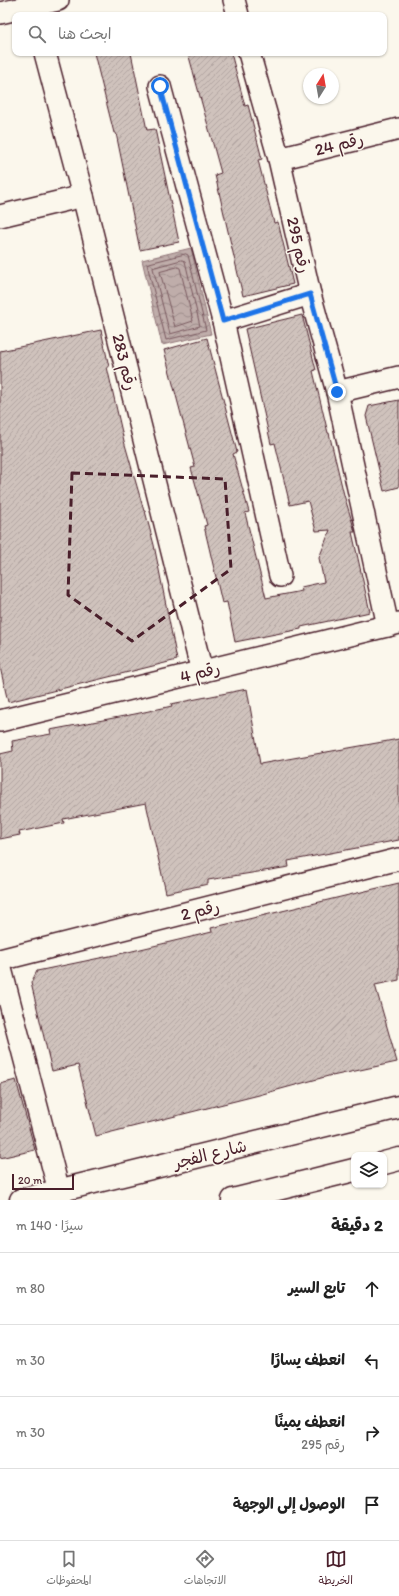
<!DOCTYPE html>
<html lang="ar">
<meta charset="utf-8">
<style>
body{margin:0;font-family:Itim,"Playpen Sans Arabic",sans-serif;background:#f2f2f2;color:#222;direction:rtl}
.controls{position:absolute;right:12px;bottom:12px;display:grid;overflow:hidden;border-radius:8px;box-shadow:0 1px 3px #0004}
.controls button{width:36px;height:36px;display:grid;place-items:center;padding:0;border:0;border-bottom:1px solid #e0e0e0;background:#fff;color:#222;font:20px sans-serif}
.compass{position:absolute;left:303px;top:68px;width:36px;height:36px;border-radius:50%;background:#fff;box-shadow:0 1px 3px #0004;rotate:11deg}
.scale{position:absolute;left:12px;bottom:10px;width:62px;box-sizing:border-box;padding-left:4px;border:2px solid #4a1f2b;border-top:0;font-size:11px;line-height:14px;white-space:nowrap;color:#4a1f2b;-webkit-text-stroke:3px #fbf7ec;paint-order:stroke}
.stop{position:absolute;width:12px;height:12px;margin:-9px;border:3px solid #1a73e8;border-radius:50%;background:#fff}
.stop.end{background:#1a73e8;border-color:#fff;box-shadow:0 1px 4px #0008}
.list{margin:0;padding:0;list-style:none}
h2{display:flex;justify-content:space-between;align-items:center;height:52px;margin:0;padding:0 16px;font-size:17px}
h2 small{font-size:13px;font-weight:400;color:#767676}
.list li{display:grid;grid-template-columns:26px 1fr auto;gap:12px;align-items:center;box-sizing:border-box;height:72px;padding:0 16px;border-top:1px solid #e0e0e0}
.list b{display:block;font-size:15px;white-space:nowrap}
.list p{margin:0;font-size:13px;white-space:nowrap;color:#767676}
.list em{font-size:13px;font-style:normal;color:#767676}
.icon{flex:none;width:22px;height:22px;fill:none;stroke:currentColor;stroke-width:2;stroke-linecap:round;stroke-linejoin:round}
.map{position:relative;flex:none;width:399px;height:1200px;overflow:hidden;direction:ltr}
.search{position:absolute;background:#fff;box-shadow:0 1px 3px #0004;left:12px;right:12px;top:12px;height:44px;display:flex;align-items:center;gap:10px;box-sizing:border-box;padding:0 14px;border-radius:8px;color:#767676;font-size:15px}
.sheet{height:340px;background:#fff}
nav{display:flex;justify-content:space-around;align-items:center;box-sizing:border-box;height:56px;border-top:1px solid #e0e0e0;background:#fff;font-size:11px;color:#767676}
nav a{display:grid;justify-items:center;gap:2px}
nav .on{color:#4a1f2b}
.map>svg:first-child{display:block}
.water{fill:url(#water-waves);stroke:#907477}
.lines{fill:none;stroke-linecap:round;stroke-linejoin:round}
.shore{stroke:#79585e;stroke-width:1}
.building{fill:url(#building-hatch);stroke:#4a1f2b}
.minor-casing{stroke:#4a1f2b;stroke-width:24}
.tertiary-casing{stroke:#4a1f2b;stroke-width:25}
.minor{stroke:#fbf7ec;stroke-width:21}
.tertiary{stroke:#fbf7ec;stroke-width:22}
.route{stroke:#1a73e8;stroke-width:5}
.marked{fill:none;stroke:#4a1f2b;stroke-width:3;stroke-dasharray:8 5;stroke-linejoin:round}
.labels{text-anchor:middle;stroke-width:3;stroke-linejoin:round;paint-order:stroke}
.street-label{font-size:17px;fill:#4a1f2b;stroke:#fbf7ec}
</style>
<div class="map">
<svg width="399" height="1200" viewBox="0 0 399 1200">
<defs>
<pattern id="water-waves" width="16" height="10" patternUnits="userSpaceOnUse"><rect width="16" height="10" fill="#bfadaa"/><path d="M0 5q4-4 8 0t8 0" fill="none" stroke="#9d8c8b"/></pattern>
<pattern id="building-hatch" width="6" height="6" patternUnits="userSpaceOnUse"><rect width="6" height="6" fill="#cfc2bc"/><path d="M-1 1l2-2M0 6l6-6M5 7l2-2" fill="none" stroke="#b3a6a2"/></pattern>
</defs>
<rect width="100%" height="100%" fill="#fbf7ec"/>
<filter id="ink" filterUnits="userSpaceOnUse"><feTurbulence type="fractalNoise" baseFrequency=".025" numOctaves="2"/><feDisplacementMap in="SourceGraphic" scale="8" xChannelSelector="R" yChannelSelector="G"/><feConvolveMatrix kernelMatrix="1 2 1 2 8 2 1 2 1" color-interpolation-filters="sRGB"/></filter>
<g filter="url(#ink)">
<!-- water -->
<polygon class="water" points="191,248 211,334 162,345 142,260"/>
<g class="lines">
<!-- shore -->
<g class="shore">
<polygon points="186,254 188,255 206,330 166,340 147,264"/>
<polygon points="182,260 185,261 200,326 170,334 153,268"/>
<polygon points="178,267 180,268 193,321 175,327 160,272"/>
</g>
</g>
<!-- building -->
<g class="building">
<polygon points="94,53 131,53 147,130 155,129 179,242 140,250 116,133 114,133"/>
<polygon points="188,53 231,53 245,106 248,105 262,159 258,160 274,223 278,222 293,284 243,296 215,175 221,173"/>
<polygon points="302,315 316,370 313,371 328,433 329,433 344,495 354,528 355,532 352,532 370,612 301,627 301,629 235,642 227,602 222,603 204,526 207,525 191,468 195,467 164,350 207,338 237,452 233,454 249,512 245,513 266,598 302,591 301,587 324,582 319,558 330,530 316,531 308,501 290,505 275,443 271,444 245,329"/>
<polygon points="101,330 109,367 107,367 124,441 144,511 145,511 154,545 177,660 8,702 0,667 0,351"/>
<polygon points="399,400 399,487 384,491 366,416 369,406"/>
<polygon points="247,689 260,764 399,739 399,840 288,861 289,867 208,880 208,884 166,893 146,803 63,819 64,823 19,832 20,835 0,839 0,754 13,751 12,741 51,734 50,730 135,714 172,706 171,704"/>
<polygon points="399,883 399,980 375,985 397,1062 332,1076 332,1075 259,1095 96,1136 78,1065 52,1071 31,983 37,971 124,953 212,932 211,928"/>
<polygon points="16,1080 35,1150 0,1158 0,1084"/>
</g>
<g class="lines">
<!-- minor casing -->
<g class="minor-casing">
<g id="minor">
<polyline points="234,0 238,15"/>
<polyline points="0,13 58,0"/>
<polyline points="45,53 83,196 202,672"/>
<polyline points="249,53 279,159 310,294 337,392 388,626"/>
<polyline points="160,86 223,321 280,576"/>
<polyline points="279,159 399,129"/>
<polyline points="0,216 83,196"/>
<polyline points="223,321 310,294"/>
<polyline points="337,392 399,377"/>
<polyline points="0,721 399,623"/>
<polyline points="0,960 399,859"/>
<polyline points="0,965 59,1191"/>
</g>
</g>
<!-- tertiary casing -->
<g class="tertiary-casing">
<g id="tertiary">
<polyline points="384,1163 399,1159"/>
<polyline points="21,1200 399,1107"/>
<polyline points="233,1200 354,1170"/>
</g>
</g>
<!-- minor -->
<use href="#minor" class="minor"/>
<!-- tertiary -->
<use href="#tertiary" class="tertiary"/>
</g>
</g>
<g class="lines" filter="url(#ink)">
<!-- route -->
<polyline class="route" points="160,86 223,321 310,294 337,392"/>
</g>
<!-- marked area -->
<path class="marked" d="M72 473 225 479 231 569 132 641 68 595Z"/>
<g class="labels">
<!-- street labels -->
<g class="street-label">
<text transform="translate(339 144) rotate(-14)" y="6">رقم 24</text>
<text transform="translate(299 245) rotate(77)" y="6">رقم 295</text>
<text transform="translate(125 362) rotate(76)" y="6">رقم 283</text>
<text transform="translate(200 672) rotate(-14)" y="6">رقم 4</text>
<text transform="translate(200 910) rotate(-14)" y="6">رقم 2</text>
<text transform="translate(210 1154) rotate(-14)" y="6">شارع الفجر</text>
</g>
</g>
</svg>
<div class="controls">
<button><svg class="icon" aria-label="layers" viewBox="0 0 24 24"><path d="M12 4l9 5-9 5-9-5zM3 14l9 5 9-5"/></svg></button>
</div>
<svg class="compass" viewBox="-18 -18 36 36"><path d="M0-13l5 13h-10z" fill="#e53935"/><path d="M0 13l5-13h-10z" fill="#767676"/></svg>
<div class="scale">20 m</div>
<div class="stop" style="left:160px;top:86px"></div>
<div class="stop end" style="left:337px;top:392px"></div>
<div class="search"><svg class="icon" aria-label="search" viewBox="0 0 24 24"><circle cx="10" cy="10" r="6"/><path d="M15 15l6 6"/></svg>ابحث هنا</div>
</div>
<section class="sheet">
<h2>2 دقيقة<small>سيرًا · 140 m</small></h2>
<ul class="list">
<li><svg class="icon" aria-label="ahead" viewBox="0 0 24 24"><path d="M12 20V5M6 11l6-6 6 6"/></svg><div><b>تابع السير</b></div><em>80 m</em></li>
<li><svg class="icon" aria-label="left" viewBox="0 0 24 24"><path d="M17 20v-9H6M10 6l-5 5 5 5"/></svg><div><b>انعطف يسارًا</b></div><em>30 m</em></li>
<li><svg class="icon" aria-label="right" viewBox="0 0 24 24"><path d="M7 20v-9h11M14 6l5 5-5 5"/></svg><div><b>انعطف يمينًا</b><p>رقم 295</p></div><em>30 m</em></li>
<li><svg class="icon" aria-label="arrive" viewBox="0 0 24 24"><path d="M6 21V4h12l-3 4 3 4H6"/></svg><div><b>الوصول إلى الوجهة</b></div></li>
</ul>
</section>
<nav>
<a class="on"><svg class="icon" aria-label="map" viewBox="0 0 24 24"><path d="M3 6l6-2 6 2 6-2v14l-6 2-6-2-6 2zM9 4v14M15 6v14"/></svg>الخريطة</a>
<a><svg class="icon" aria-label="directions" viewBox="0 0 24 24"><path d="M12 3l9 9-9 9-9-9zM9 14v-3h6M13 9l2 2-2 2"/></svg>الاتجاهات</a>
<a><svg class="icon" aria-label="saved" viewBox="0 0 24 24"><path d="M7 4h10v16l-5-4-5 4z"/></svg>المحفوظات</a>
</nav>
